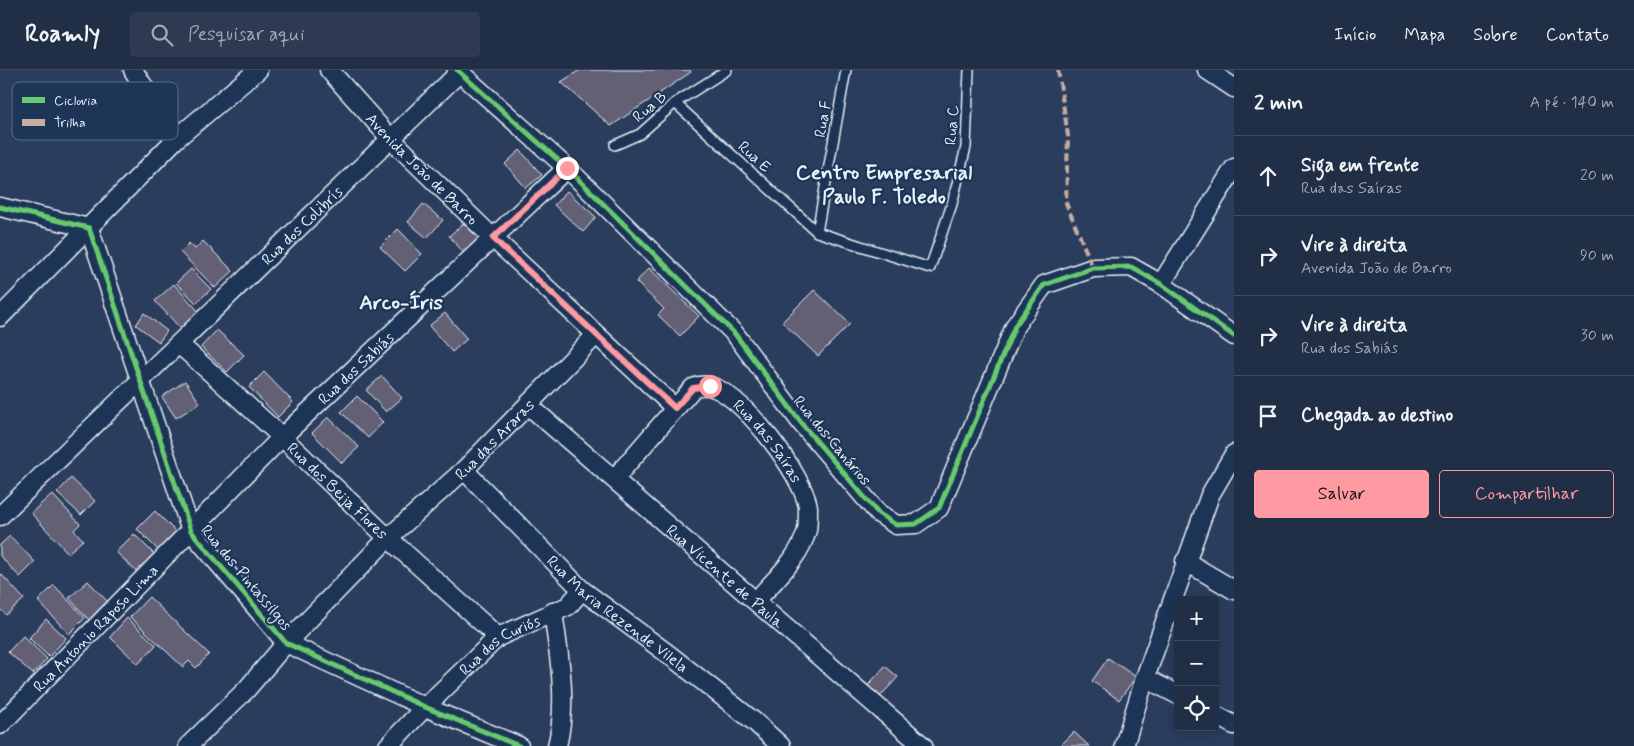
<!DOCTYPE html>
<html lang="pt">
<meta charset="utf-8">
<style>
body{margin:0;font-family:Mynerve,sans-serif;background:#2d3a51;color:#f1f3f6}
.controls{position:absolute;right:15px;bottom:15px;display:grid;overflow:hidden;border-radius:5px;box-shadow:0 2px 12px #0003}
.controls button{width:45px;height:45px;display:grid;place-items:center;padding:0;border:0;border-bottom:1px solid #3d4a5f;background:#202e46;color:#f1f3f6;font:25px sans-serif}
.stop{position:absolute;width:15px;height:15px;margin:-11px;border:4px solid #ff9aa2;border-radius:50%;background:#fff}
.stop.end{background:#ff9aa2;border-color:#fff;box-shadow:0 1px 5px #0008}
.list{margin:0;padding:0;list-style:none}
h2{display:flex;justify-content:space-between;align-items:center;height:65px;margin:0;padding:0 20px;font-size:21px}
h2 small{font-size:16px;font-weight:400;color:#a2a8b3}
.list li{display:grid;grid-template-columns:32px 1fr auto;gap:15px;align-items:center;box-sizing:border-box;height:80px;padding:0 20px;border-top:1px solid #3d4a5f}
.list b{display:block;font-size:19px;white-space:nowrap}
.list p{margin:0;font-size:16px;white-space:nowrap;color:#a2a8b3}
.list em{font-size:16px;font-style:normal;color:#a2a8b3}
.actions{display:flex;gap:10px;padding:15px 20px}
.actions a{flex:1;padding:11px 0;border:1px solid #ff9aa2;border-radius:5px;text-align:center;font-size:18px;color:#ff9aa2}
.actions .main{background:#ff9aa2;color:#111}
.icon{flex:none;width:28px;height:28px;fill:none;stroke:currentColor;stroke-width:2;stroke-linecap:round;stroke-linejoin:round}
.map{position:relative;flex:none;width:1234px;height:676px;overflow:hidden}
header{display:flex;align-items:center;gap:30px;box-sizing:border-box;height:70px;padding:0 25px;background:#202e46;border-bottom:1px solid #3d4a5f}
header strong{font-size:24px}
nav{display:flex;gap:28px;margin-inline-start:auto;font-size:18px}
.search{width:350px;height:45px;background:#2d3a51;display:flex;align-items:center;gap:12px;box-sizing:border-box;padding:0 18px;border-radius:5px;color:#a2a8b3;font-size:19px}
main{display:flex}
aside{flex:1;background:#202e46}
.map>svg:first-child{display:block}
.building{fill:#645f74;stroke:#e8f1f8}
.lines{fill:none;stroke-linecap:round;stroke-linejoin:round}
.lane-casing{stroke:#e8f1f8;stroke-width:12}
.street-casing{stroke:#e8f1f8;stroke-width:21}
.lane{stroke:#1d3557;stroke-width:9}
.street{stroke:#1d3557;stroke-width:18}
.quiet{stroke:#c7aca2;stroke-width:4;stroke-dasharray:8 4;stroke-linecap:butt}
.cycleway-casing{stroke:#1d3557;stroke-width:8}
.cycleway{stroke:#67ca6e;stroke-width:5}
.route{stroke:#ff9aa2;stroke-width:6}
.labels{text-anchor:middle;stroke-width:4.5;stroke-linejoin:round;paint-order:stroke}
.street-label{font-size:16px;fill:#e8f1f8;stroke:#1d3557}
.district-label{font-size:21px;font-weight:bold;fill:#e8f1f8;stroke:#1d3557}
.key{fill:#1d3557;stroke:#5a6d87;stroke-width:1}
.key-label{font-size:14px;fill:#e8f1f8}
</style>
<header>
<strong>Roamly</strong>
<div class="search"><svg class="icon" aria-label="search" viewBox="0 0 24 24"><circle cx="10" cy="10" r="6"/><path d="M15 15l6 6"/></svg>Pesquisar aqui</div>
<nav><a>Início</a><a>Mapa</a><a>Sobre</a><a>Contato</a></nav>
</header>
<main>
<div class="map">
<svg width="1234" height="676" viewBox="0 0 1234 676">
<rect width="100%" height="100%" fill="#2b3d5d"/>
<filter id="ink" filterUnits="userSpaceOnUse"><feTurbulence type="fractalNoise" baseFrequency=".02" numOctaves="2"/><feDisplacementMap in="SourceGraphic" scale="10" xChannelSelector="R" yChannelSelector="G"/><feConvolveMatrix kernelMatrix="1 2 1 2 8 2 1 2 1" color-interpolation-filters="sRGB"/></filter>
<g filter="url(#ink)">
<!-- building -->
<g class="building">
<polygon points="580,0 690,0 691,2 611,56 561,12"/>
<polygon points="520,80 542,105 526,118 505,94"/>
<polygon points="567,121 596,147 583,162 554,135"/>
<polygon points="423,134 443,150 427,168 408,152"/>
<polygon points="464,153 479,169 464,183 449,166"/>
<polygon points="398,159 422,184 405,201 380,177"/>
<polygon points="203,171 233,201 215,218 180,182 189,173 195,179"/>
<polygon points="649,198 699,246 680,266 658,245 664,239 636,212"/>
<polygon points="191,199 211,219 196,233 176,213"/>
<polygon points="174,214 200,243 182,260 155,231"/>
<polygon points="814,220 850,254 818,286 782,252"/>
<polygon points="144,243 167,261 159,272 136,255"/>
<polygon points="445,243 467,269 452,282 429,256"/>
<polygon points="217,260 244,285 227,302 201,277"/>
<polygon points="264,302 293,332 278,347 249,317"/>
<polygon points="382,306 402,328 386,342 366,320"/>
<polygon points="185,311 200,333 176,348 162,327"/>
<polygon points="357,326 383,352 368,368 341,342"/>
<polygon points="328,347 359,377 342,393 312,363"/>
<polygon points="71,408 95,431 81,445 57,423"/>
<polygon points="52,424 80,454 74,460 83,470 68,483 31,443"/>
<polygon points="155,441 176,462 158,480 137,459"/>
<polygon points="134,464 155,485 138,503 116,482"/>
<polygon points="10,466 35,492 20,507 0,486 0,475"/>
<polygon points="1,504 24,529 6,545 0,539 0,505"/>
<polygon points="88,511 108,532 89,550 69,528"/>
<polygon points="54,515 85,548 69,564 38,531"/>
<polygon points="149,527 209,584 196,598 189,591 183,597 130,547"/>
<polygon points="127,548 156,575 138,594 110,567"/>
<polygon points="46,549 66,568 49,587 29,568"/>
<polygon points="23,566 47,589 33,604 8,582"/>
<polygon points="1108,588 1136,607 1119,630 1092,611"/>
<polygon points="885,596 898,607 875,632 863,621"/>
<polygon points="1074,662 1089,676 1060,676"/>
</g>
<g class="lines">
<!-- lane casing -->
<g class="lane-casing">
<g id="lane">
<polyline points="675,33 817,162 930,198 952,134 966,77 969,0"/>
<polyline points="615,75 640,64 675,33 727,0"/>
<polyline points="817,162 846,0"/>
</g>
</g>
<!-- street casing -->
<g class="street-casing">
<g id="street">
<polyline points="133,0 177,68"/>
<path id="s1" d="M329 0 390 68 493 168 675 338"/>
<polyline points="457,0 567,98 735,264 802,354 878,443 896,455 916,454 939,438 1015,256 1044,215 1093,198 1131,197 1161,214 1234,266"/>
<polyline points="1207,0 1234,18"/>
<polyline points="0,137 89,158 191,461 286,573 425,637 519,676"/>
<polyline points="1161,214 1234,98"/>
<polyline points="0,247 177,68 258,0"/>
<path id="s2" d="M179 274 282 367 388 468 498 567"/>
<path id="s3" d="M528 335 923 676"/>
<path id="s4" d="M464 400 582 520 672 587 756 653 781 676"/>
<path id="s5" d="M614 409 693 318C700 315 708 315 715 318 746 330 803 405 808 437 808 444 808 454 807 460 800 488 774 510 756 531"/>
<path id="s6" d="M0 446 462 0"/>
<polyline points="1185,491 1234,520"/>
<path d="M553 542C559 586 568 632 557 676"/>
<polyline points="1145,608 1178,625"/>
<polyline points="1215,645 1234,655"/>
<path id="s7" d="M0 655 282 367 567 98"/>
<path id="s8" d="M188 676 246 620 286 573 388 468 464 400 596 265"/>
<path id="s9" d="M388 676 425 637 498 567 568 536 582 520"/>
<polyline points="1124,676 1145,608 1210,425 1234,384"/>
</g>
</g>
<!-- lane -->
<use href="#lane" class="lane"/>
<!-- street -->
<use href="#street" class="street"/>
<!-- quiet -->
<polyline class="quiet" points="1058,0 1068,66 1066,133 1093,198"/>
<!-- cycleway casing -->
<g class="cycleway-casing">
<g id="cycleway">
<polyline points="457,0 567,98 735,264 802,354 878,443 896,455 916,454 939,438 1015,256 1044,215 1093,198 1131,197 1161,214 1234,266"/>
<polyline points="0,137 89,158 191,461 286,573 425,637 519,676"/>
</g>
</g>
<!-- cycleway -->
<use href="#cycleway" class="cycleway"/>
</g>
</g>
<g class="lines" filter="url(#ink)">
<!-- route -->
<polyline class="route" points="567,98 493,168 675,338 693,318 710,316"/>
</g>
<g class="labels">
<!-- street labels -->
<g class="street-label">
<text transform="translate(649 36) rotate(-40)" y="6">Rua B</text>
<text transform="translate(822 49) rotate(-80)" y="6">Rua F</text>
<text transform="translate(951 55) rotate(-86)" y="6">Rua C</text>
<text transform="translate(755 86) rotate(42)" y="6">Rua E</text>
<text dy="6" stroke="none"><textPath href="#s1" startOffset="136">Avenida João de Barro</textPath></text>
<text dy="6" stroke="none"><textPath href="#s6" startOffset="419">Rua dos Colibrís</textPath></text>
<text dy="6" stroke="none"><textPath href="#s7" startOffset="504">Rua dos Sabiás</textPath></text>
<text dy="6" stroke="none"><textPath href="#s8" startOffset="434">Rua das Araras</textPath></text>
<text transform="translate(833 370) rotate(50)" y="6">Rua dos Canários</text>
<text dy="6" stroke="none"><textPath href="#s5" startOffset="219">Rua das Saíras</textPath></text>
<text dy="6" stroke="none"><textPath href="#s2" startOffset="216">Rua dos Beija Flores</textPath></text>
<text dy="6" stroke="none"><textPath href="#s3" startOffset="261">Rua Vicente de Paula</textPath></text>
<text transform="translate(247 507) rotate(50)" y="6">Rua dos Pintassilgos</text>
<text dy="6" stroke="none"><textPath href="#s4" startOffset="211">Rua Maria Rezende Vilela</textPath></text>
<text dy="6" stroke="none"><textPath href="#s7" startOffset="136">Rua Antonio Raposo Lima</textPath></text>
<text dy="6" stroke="none"><textPath href="#s9" startOffset="152">Rua dos Curiós</textPath></text>
</g>
<!-- district labels -->
<g class="district-label">
<text x="884" y="109">Centro Empresarial<tspan x="884" dy="24">Paulo F. Toledo</tspan></text>
<text x="401" y="239">Arco-Íris</text>
</g>
</g>
<!-- legend -->
<rect x="12" y="12" width="166" height="58" rx="8" class="key"/>
<rect x="22" y="27" width="23" height="6" fill="#67ca6e"/>
<rect x="22" y="49" width="23" height="7" fill="#c7aca2"/>
<g class="key-label">
<text x="54" y="35">Ciclovia</text>
<text x="54" y="57">Trilha</text>
</g>
</svg>
<div class="controls">
<button>+</button>
<button>−</button>
<button><svg class="icon" aria-label="locate" viewBox="0 0 24 24"><circle cx="12" cy="12" r="6"/><path d="M12 2v4M12 18v4M2 12h4M18 12h4"/></svg></button>
</div>
<div class="stop" style="left:710px;top:316px"></div>
<div class="stop end" style="left:567px;top:98px"></div>
</div>
<aside>
<h2>2 min<small>A pé · 140 m</small></h2>
<ul class="list">
<li><svg class="icon" aria-label="ahead" viewBox="0 0 24 24"><path d="M12 20V5M6 11l6-6 6 6"/></svg><div><b>Siga em frente</b><p>Rua das Saíras</p></div><em>20 m</em></li>
<li><svg class="icon" aria-label="right" viewBox="0 0 24 24"><path d="M7 20v-9h11M14 6l5 5-5 5"/></svg><div><b>Vire à direita</b><p>Avenida João de Barro</p></div><em>90 m</em></li>
<li><svg class="icon" aria-label="right" viewBox="0 0 24 24"><path d="M7 20v-9h11M14 6l5 5-5 5"/></svg><div><b>Vire à direita</b><p>Rua dos Sabiás</p></div><em>30 m</em></li>
<li><svg class="icon" aria-label="arrive" viewBox="0 0 24 24"><path d="M6 21V4h12l-3 4 3 4H6"/></svg><div><b>Chegada ao destino</b></div></li>
</ul>
<div class="actions"><a class="main">Salvar</a><a>Compartilhar</a></div>
</aside>
</main>
